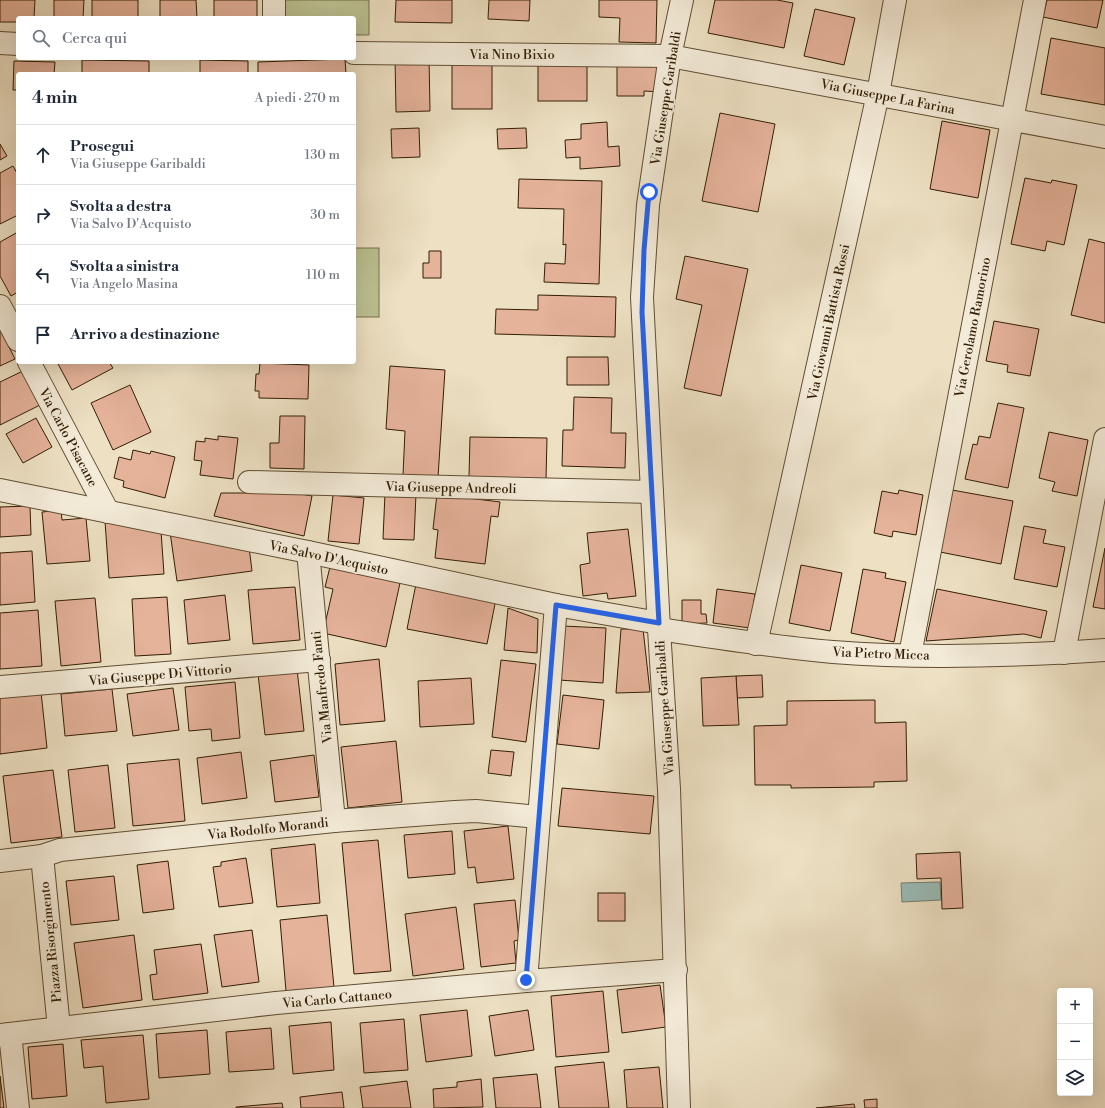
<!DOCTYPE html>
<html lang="it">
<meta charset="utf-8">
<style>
body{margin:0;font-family:"Libre Bodoni",serif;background:#f2f2f3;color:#1f2937}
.controls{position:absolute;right:12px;bottom:12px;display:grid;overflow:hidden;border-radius:4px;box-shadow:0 4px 16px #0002}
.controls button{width:36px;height:36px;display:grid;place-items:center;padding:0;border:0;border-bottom:1px solid #e0e1e3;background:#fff;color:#1f2937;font:20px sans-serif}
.stop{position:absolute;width:12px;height:12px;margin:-9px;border:3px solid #2563eb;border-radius:50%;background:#fff}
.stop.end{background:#2563eb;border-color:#fff;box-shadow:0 1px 4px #0008}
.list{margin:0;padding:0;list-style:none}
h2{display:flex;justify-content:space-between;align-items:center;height:52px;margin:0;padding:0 16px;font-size:17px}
h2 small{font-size:13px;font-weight:400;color:#747a83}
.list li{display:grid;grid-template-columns:26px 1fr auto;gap:12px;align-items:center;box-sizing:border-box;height:60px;padding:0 16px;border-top:1px solid #e0e1e3}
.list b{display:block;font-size:15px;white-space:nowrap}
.list p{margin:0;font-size:13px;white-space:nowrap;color:#747a83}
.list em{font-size:13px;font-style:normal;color:#747a83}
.icon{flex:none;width:22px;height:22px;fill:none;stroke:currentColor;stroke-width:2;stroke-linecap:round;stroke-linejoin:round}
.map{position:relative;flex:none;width:1105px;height:1108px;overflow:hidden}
.search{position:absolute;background:#fff;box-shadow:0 4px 16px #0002;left:16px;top:16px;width:340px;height:44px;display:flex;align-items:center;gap:10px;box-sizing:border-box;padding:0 14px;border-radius:4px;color:#747a83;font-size:15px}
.panel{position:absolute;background:#fff;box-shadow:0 4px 16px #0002;left:16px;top:72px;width:340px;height:292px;border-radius:4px}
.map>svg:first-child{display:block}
.green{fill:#bbc192;stroke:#76704b}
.water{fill:#9abcb8;stroke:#707d70}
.building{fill:#e5b29a;stroke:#321e04}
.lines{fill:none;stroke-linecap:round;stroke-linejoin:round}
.minor-casing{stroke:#614e34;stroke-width:24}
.minor{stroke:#f3ebd8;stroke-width:22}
.route{stroke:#2563eb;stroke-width:5}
.labels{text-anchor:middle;stroke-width:3.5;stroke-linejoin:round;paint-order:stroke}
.street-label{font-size:13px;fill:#321e04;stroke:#f3ebd8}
</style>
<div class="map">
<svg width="1105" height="1108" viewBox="0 0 1105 1108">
<rect width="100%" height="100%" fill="#ede0c3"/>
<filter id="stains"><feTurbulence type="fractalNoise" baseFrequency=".005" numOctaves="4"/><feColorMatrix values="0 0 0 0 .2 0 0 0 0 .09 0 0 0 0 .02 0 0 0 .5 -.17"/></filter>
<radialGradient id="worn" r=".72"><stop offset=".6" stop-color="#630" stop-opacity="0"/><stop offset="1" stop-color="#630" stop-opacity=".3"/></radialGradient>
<!-- green -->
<g class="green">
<polygon points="278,0 369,0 369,35 354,35 354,18 278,18"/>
<rect x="354" y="248" width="25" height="69"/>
</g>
<!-- water -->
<polygon class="water" points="940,882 941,900 902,902 901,883"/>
<!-- building -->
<g class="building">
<polygon points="0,0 35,0 34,18 18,18 18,22 0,22"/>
<polygon points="54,0 84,0 83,18 54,18"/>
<rect x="92" y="0" width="46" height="18"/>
<polygon points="160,0 196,0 197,18 160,18"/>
<rect x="214" y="0" width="43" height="18"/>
<polygon points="396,0 452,0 452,23 395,22"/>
<polygon points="489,0 530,0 529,21 488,19"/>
<polygon points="599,0 657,0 656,43 619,42 620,18 599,17"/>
<polygon points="715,0 777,0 793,3 784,48 708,33"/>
<polygon points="1047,0 1103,0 1097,28 1043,17"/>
<polygon points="815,9 855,18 844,65 804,56"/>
<polygon points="1051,38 1105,48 1105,105 1041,94"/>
<polygon points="395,57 429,57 430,111 396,112"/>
<polygon points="617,58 661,59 661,92 644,91 644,96 617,96"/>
<polygon points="345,59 346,74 258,74 258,62"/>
<polygon points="82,60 149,61 149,74 82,74"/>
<polygon points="200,60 248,61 248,74 200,74"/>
<rect x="538" y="60" width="49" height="41"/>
<polygon points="14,61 55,62 54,74 18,74 18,90 13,90"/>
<rect x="452" y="64" width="40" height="45"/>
<polygon points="720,113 775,124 758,212 702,201"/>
<polygon points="942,121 990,130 978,198 930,189"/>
<polygon points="607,122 608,147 619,146 620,166 580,169 580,157 566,158 565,140 581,139 581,124"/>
<polygon points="419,128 420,157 392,158 391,129"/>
<polygon points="526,128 527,148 498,149 497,129"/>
<polygon points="0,144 7,156 0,160"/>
<polygon points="13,166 18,175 18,215 0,224 0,173"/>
<polygon points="1025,178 1051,183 1052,180 1077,185 1064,245 1047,241 1045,251 1011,244"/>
<polygon points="519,179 602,181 599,284 544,282 545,263 565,264 566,244 563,245 564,209 518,208"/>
<polygon points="18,232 18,292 11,296 0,276 0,242"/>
<polygon points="1089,239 1105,243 1105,323 1071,315"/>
<polygon points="429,251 441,251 441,278 423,278 423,263 429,263"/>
<polygon points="685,256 748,269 721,396 684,388 702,305 676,299"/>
<polygon points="538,295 616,297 615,337 495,334 496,309 538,310"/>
<polygon points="994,321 1039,329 1030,376 1007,372 1008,365 986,361"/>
<polygon points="0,329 15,359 0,366"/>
<polygon points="567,357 608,357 609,385 567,385"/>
<polygon points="57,362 109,362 113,368 72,390"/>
<polygon points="260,363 309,365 308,399 259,398 259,391 255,391 256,374 259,374"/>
<polygon points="390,366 445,370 438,477 403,475 405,431 386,429"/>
<polygon points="27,369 44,403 0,425 0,382"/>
<polygon points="130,385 151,432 113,450 91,403"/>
<polygon points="574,397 612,398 611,433 626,433 625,468 562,466 563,430 573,430"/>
<polygon points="998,403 1024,408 1008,488 965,479 973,444 977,445 979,436 990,438"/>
<polygon points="280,416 305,416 304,469 270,468 270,443 279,443"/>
<polygon points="36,418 52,447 23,463 6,434"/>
<polygon points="1049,432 1088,440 1077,496 1052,491 1055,482 1039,478"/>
<polygon points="218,436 238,438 233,479 200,475 202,461 194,460 196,441 205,442 205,438 218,440"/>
<polygon points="470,437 547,438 546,479 469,477"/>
<polygon points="133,450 150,454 151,451 175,457 165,498 123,487 124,481 114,478 119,457 131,460"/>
<polygon points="268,488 312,496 304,536 214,516 221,493 266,493"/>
<polygon points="899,490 923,495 916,535 893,531 892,537 874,533 882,491 898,494"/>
<polygon points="952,490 1013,501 1001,564 940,552"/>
<polygon points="385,493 416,494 414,540 383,539"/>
<polygon points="437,494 500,502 498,517 491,516 485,564 435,558 438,530 433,529"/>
<polygon points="333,495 364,498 359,544 328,541"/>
<polygon points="30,506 31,535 0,537 0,507"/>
<polygon points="61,510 62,520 86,518 90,561 47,564 42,512"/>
<polygon points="105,521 161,531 164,574 109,578"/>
<polygon points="1024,526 1046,530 1043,543 1065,547 1057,587 1014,579"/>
<polygon points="628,529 636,596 608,599 607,593 583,596 580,565 590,563 587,533"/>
<polygon points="170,532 249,547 252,571 177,581"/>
<polygon points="1105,548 1105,609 1093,607"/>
<polygon points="32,551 35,602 0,605 0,553"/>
<polygon points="801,565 842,573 830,631 789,623"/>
<polygon points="330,567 400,583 386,647 323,633 333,589 325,587"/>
<polygon points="863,569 886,573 885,578 906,582 894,642 851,633"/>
<polygon points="416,584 496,599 487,644 407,629"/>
<polygon points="295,587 300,640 253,644 248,590"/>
<polygon points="717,589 755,594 750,628 713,623"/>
<polygon points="937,589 1047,611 1041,638 1024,634 926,641"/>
<polygon points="225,595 230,640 188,644 184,600"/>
<polygon points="167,597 171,654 135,656 132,599"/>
<polygon points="95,598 101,662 61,666 55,601"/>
<polygon points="682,600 701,600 701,614 706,614 707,623 682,624"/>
<polygon points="508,608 538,619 537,653 504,650"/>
<polygon points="38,610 42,666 0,669 0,613"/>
<polygon points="562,626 606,628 603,683 559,680"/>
<polygon points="621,629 643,629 650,692 616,693"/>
<polygon points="379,659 385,721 340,725 335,664"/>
<polygon points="501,660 536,664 526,742 492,737"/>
<polygon points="297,669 304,731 265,735 258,674"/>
<polygon points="762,675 763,697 737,698 736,676"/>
<polygon points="736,676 739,725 703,726 701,678"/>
<polygon points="471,678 474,724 420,727 418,681"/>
<polygon points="235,682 240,738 212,741 211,729 189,731 185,687"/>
<polygon points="173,688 179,730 133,736 127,694"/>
<polygon points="112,689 117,731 65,736 61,694"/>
<polygon points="41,692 47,748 0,754 0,697"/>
<polygon points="563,695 604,700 599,749 557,744"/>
<polygon points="875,700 875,723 906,722 907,781 874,782 874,787 791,788 791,785 755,785 754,726 787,725 787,701"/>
<polygon points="396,741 402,802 348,808 341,747"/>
<polygon points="491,750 514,752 511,776 488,773"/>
<polygon points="241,752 247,798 202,804 197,758"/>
<polygon points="314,755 319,797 275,802 270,761"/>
<polygon points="179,759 185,821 133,826 127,764"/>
<polygon points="108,765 115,828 75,832 68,770"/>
<polygon points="53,770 62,837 11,843 3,776"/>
<polygon points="562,788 654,796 650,834 558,826"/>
<polygon points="508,826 514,879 477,883 475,867 468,868 464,831"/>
<polygon points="452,831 455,874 408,878 404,835"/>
<polygon points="378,840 391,971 354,974 342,843"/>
<polygon points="315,844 320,903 277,907 271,849"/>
<polygon points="960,852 963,908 942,909 941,878 917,879 916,854"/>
<polygon points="246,858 253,903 219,907 213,867 221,866 221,862"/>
<polygon points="168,861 174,909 143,913 137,865"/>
<polygon points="114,876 119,920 71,925 66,881"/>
<rect x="598" y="893" width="27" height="28"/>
<polygon points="515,900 519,940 514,941 516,963 481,967 474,904"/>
<polygon points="456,907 464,969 413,976 405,914"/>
<polygon points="327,915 334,987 286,991 280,920"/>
<polygon points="252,930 259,982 222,987 214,935"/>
<polygon points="134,935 142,1000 83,1008 74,943"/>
<polygon points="201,944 208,993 153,1000 150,975 157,974 154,950"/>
<polygon points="660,985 666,1027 622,1033 617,990"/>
<polygon points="603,991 609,1052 556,1057 551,996"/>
<polygon points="467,1010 472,1056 426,1062 420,1015"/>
<polygon points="528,1010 534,1050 495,1056 489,1016"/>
<polygon points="404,1019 408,1070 364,1073 360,1023"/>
<polygon points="331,1022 334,1070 293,1074 289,1026"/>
<polygon points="271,1028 274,1069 229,1072 226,1032"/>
<polygon points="207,1030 210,1074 159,1078 156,1034"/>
<polygon points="143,1035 149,1099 106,1103 103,1066 84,1068 81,1040"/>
<polygon points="63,1044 67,1096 32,1099 28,1047"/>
<polygon points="604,1062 609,1108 559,1108 555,1067"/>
<polygon points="659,1067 663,1108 627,1108 624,1070"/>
<polygon points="537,1074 541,1108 496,1108 493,1078"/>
<polygon points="0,1076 4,1108 0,1108"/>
<polygon points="481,1079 483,1107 434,1108 433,1089 457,1087 457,1082"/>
<polygon points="407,1081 411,1108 363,1108 360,1087"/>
<polygon points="342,1092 344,1108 301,1108 300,1097"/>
<polygon points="877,1099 877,1108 865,1108 864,1100"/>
<polygon points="282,1103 283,1108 236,1108 236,1107"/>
<polygon points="854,1104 855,1108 816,1108"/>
</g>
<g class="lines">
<!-- minor casing -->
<g class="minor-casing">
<g id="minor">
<polyline points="274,18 274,0"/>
<polyline points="0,43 18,44"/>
<polyline points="354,53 670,56 1105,137"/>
<polyline points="0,306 18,340"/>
<polyline points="29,362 108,512"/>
<polyline points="249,482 652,492"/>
<polyline points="0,490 308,552 556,605 659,623"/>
<polyline points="308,552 334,821"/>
<path d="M659 629C717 638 774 647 833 652 923 659 1015 656 1105 650"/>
<polyline points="756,644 878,94 895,0"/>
<polyline points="1064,653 1105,439"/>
<polyline points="910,655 1035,0"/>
<polyline points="0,687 319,660"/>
<polyline points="42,856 59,1028"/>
<polyline points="0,861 42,856 60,850 334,821 455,812 476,811 538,817"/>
<polyline points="526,981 556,605"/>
<polyline points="10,1034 18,1108"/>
<polyline points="0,1035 276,1003 526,981 676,970"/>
<polyline points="679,1108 669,789 659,629 642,297 648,205 670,56 682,0"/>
</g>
</g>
<!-- minor -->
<use href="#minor" class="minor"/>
</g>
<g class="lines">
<!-- route -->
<polyline class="route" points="526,980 556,605 659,623 642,312 644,250 649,192"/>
</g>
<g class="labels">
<!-- street labels -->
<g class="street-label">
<text x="512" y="59">Via Nino Bixio</text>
<text transform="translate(888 96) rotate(11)" y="5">Via Giuseppe La Farina</text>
<text transform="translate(665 98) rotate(-81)" y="5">Via Giuseppe Garibaldi</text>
<text transform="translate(828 322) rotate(-78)" y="5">Via Giovanni Battista Rossi</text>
<text transform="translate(972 327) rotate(-79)" y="5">Via Gerolamo Ramorino</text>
<text transform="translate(69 437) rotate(62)" y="5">Via Carlo Pisacane</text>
<text transform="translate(451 487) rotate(1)" y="5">Via Giuseppe Andreoli</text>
<text transform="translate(329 557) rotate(12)" y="5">Via Salvo D'Acquisto</text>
<text transform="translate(881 653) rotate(2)" y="5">Via Pietro Micca</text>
<text transform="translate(160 674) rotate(-5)" y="5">Via Giuseppe Di Vittorio</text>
<text transform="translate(321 687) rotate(-96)" y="5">Via Manfredo Fanti</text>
<text transform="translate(664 708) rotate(-94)" y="5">Via Giuseppe Garibaldi</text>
<text transform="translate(268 828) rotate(-6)" y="5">Via Rodolfo Morandi</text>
<text transform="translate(50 942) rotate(-96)" y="5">Piazza Risorgimento</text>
<text transform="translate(337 998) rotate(-5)" y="5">Via Carlo Cattaneo</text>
</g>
</g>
<rect width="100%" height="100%" filter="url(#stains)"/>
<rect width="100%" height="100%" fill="url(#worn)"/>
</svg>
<div class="controls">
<button>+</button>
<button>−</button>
<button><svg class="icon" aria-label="layers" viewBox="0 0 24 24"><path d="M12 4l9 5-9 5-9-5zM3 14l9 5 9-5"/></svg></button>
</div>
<div class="stop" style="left:649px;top:192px"></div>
<div class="stop end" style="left:526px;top:980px"></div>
<div class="search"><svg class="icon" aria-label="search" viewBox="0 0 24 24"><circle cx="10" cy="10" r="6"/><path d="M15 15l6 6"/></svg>Cerca qui</div>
<section class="panel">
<h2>4 min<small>A piedi · 270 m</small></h2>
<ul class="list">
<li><svg class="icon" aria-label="ahead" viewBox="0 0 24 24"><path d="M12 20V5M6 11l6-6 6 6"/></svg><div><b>Prosegui</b><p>Via Giuseppe Garibaldi</p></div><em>130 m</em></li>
<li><svg class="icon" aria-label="right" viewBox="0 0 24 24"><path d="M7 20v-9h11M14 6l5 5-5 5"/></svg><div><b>Svolta a destra</b><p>Via Salvo D'Acquisto</p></div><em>30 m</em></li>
<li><svg class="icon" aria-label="left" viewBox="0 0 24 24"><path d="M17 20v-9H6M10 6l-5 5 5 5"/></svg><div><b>Svolta a sinistra</b><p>Via Angelo Masina</p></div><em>110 m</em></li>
<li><svg class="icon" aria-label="arrive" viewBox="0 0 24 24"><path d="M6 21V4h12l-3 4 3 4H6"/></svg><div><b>Arrivo a destinazione</b></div></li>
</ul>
</section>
</div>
